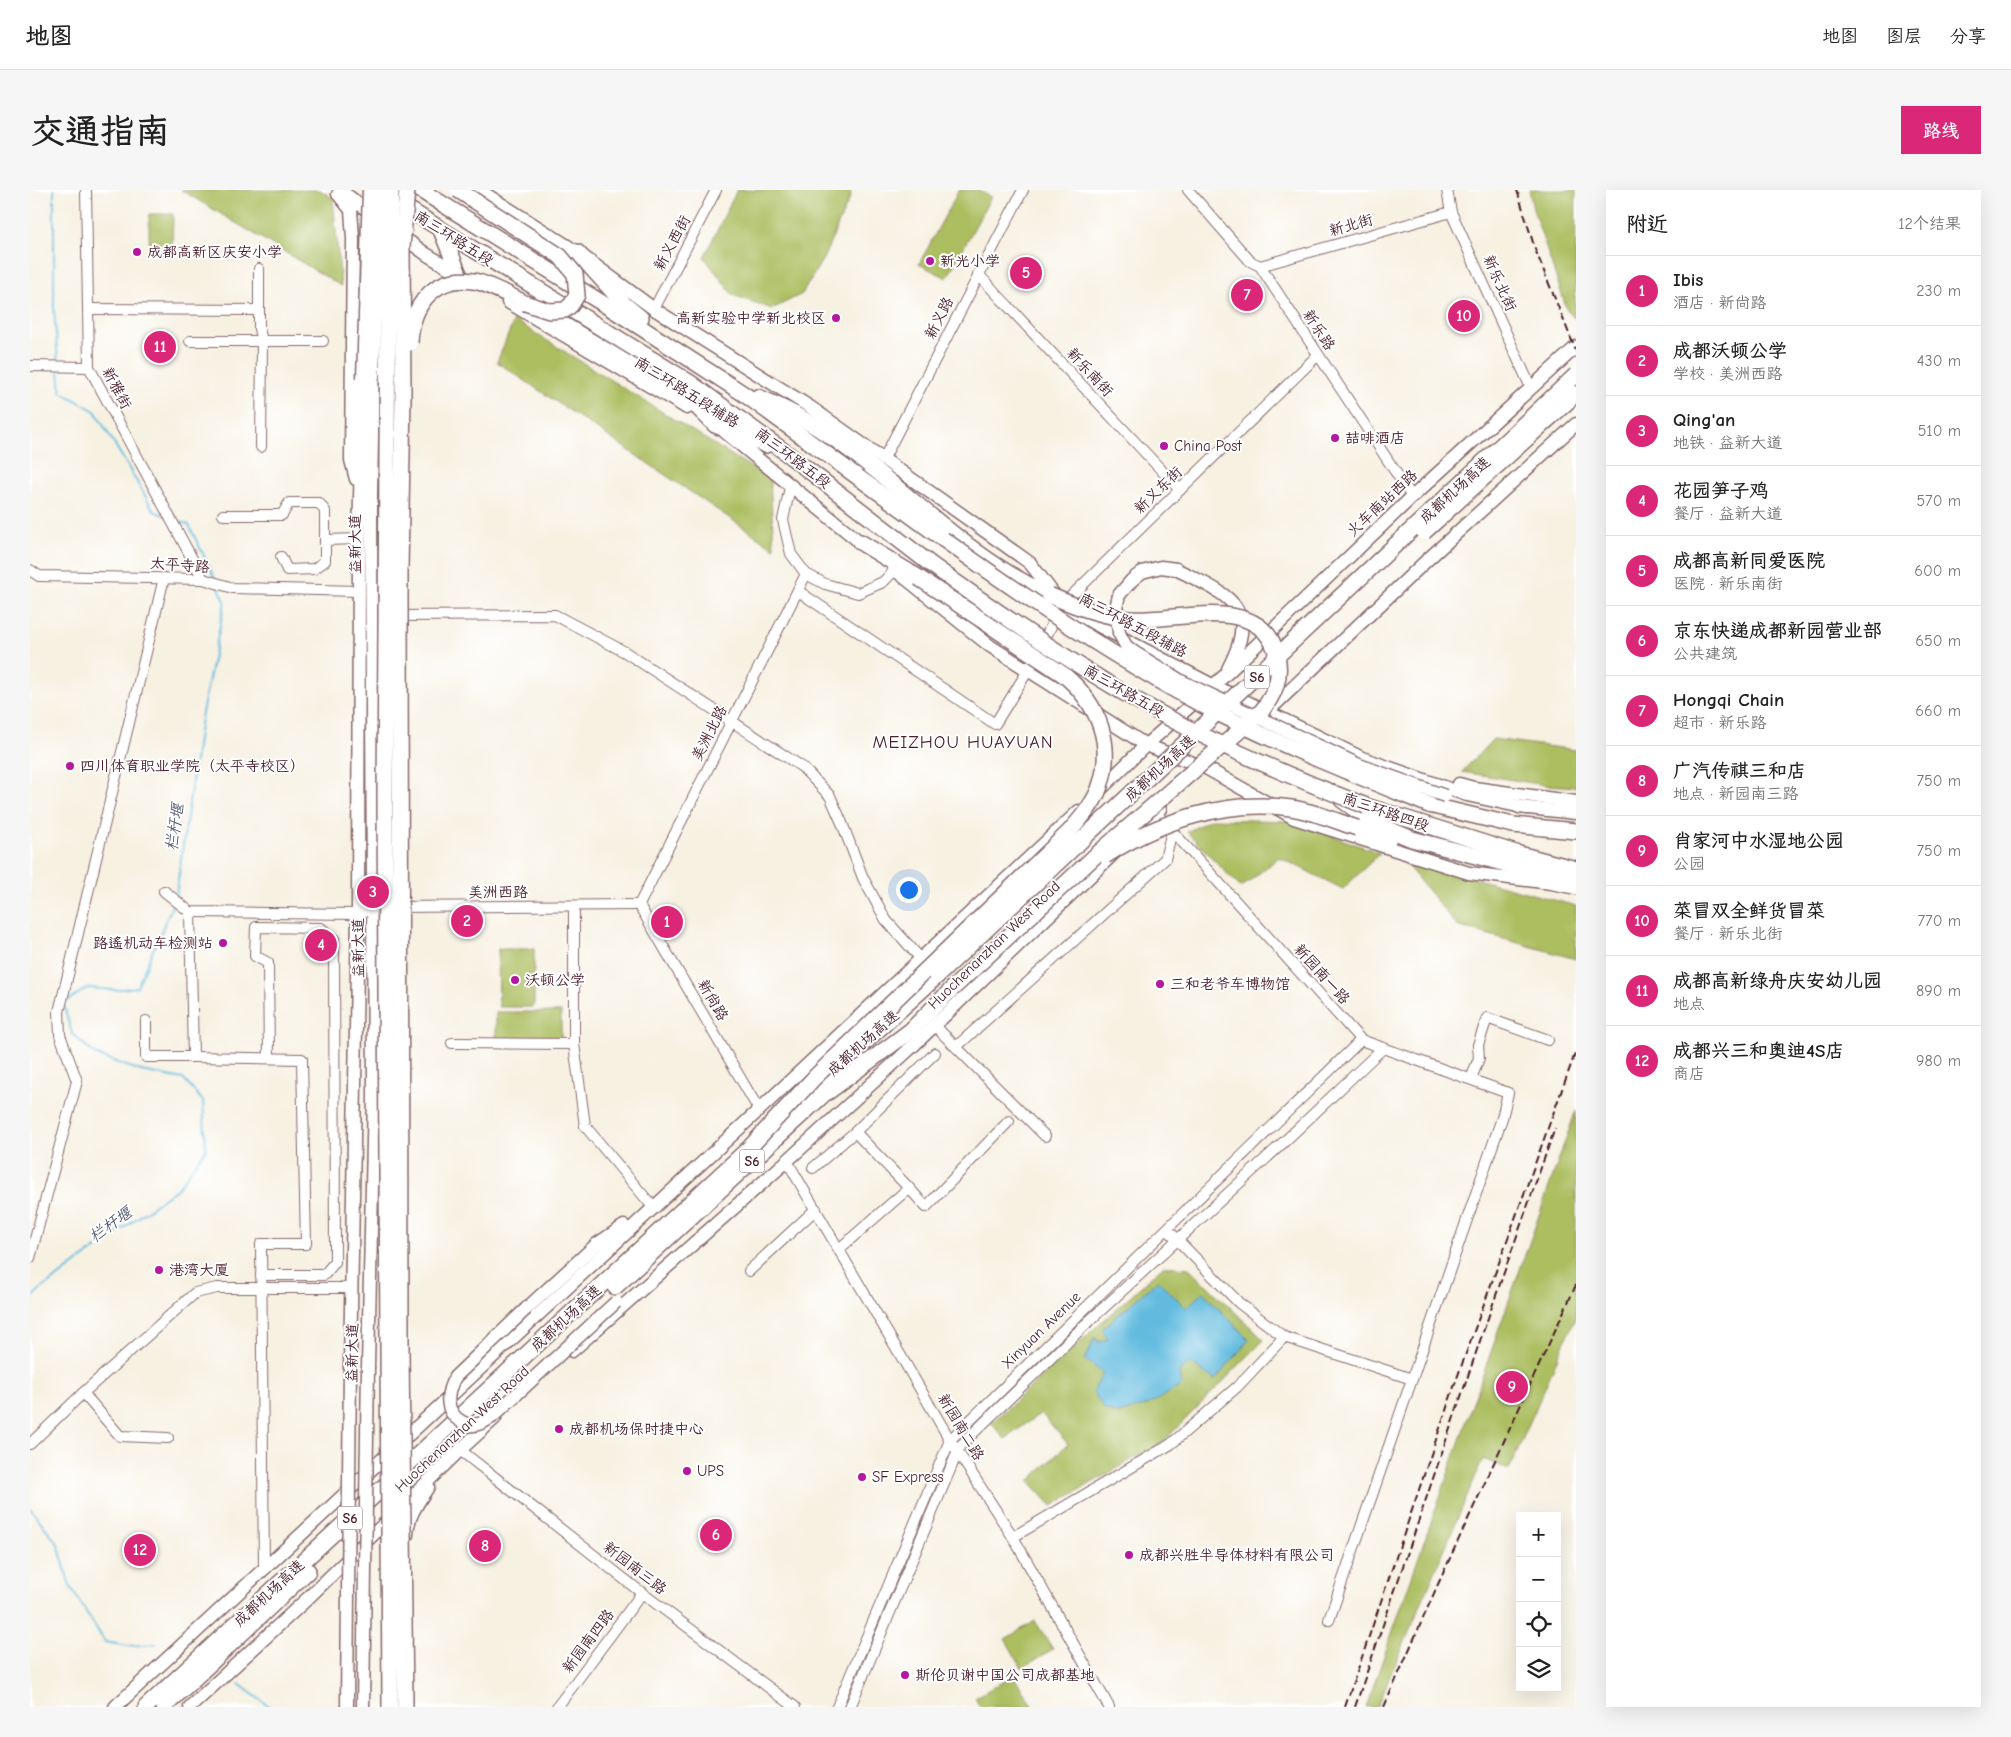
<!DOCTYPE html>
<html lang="zh">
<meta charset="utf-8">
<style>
body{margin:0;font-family:"Comic Neue","LXGW WenKai TC",sans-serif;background:#f6f6f6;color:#222}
.controls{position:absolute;right:15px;bottom:15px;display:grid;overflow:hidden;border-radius:0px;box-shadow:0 5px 20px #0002}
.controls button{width:45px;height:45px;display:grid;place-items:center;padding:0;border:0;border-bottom:1px solid #e0e0e0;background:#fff;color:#222;font:25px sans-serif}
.you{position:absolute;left:878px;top:699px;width:18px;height:18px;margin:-12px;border:4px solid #fff;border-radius:50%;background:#1a73e8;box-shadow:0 0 0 8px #1a73e833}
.badge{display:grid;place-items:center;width:32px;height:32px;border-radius:50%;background:#db2777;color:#fff;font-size:16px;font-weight:700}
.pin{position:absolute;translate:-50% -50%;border:2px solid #fff;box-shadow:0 1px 5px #0006}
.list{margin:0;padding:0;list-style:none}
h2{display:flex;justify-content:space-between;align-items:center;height:65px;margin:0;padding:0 20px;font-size:21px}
h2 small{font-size:16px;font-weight:400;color:#767676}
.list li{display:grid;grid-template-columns:32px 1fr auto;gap:15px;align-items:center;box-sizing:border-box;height:70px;padding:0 20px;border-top:1px solid #e0e0e0}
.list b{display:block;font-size:19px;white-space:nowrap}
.list p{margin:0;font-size:16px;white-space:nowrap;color:#767676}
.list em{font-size:16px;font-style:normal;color:#767676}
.icon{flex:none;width:28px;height:28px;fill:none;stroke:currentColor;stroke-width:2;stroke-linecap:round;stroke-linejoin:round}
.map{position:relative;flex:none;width:1546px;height:1517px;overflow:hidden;border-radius:0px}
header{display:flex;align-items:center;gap:30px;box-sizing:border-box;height:70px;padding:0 25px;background:#fff;border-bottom:1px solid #e0e0e0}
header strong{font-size:24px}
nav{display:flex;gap:28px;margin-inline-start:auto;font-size:18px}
.intro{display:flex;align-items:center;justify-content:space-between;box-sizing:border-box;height:120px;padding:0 30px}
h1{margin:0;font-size:35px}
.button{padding:12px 22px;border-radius:0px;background:#db2777;color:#fff;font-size:18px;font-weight:700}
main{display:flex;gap:30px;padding:0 30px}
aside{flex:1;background:#fff;border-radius:0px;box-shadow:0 5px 20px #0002}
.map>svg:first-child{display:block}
.green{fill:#acbe61;stroke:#7b6e46}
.water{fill:#62bbdf;stroke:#566d85}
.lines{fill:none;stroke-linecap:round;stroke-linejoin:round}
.stream{stroke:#62bbdf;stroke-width:2}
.minor-casing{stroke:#87686b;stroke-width:12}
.major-casing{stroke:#87686b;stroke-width:15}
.highway-casing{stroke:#87686b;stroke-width:18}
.minor{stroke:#fff;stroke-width:10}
.major{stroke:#fff;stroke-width:12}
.highway{stroke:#fff;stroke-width:15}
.rail{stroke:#4a1f2b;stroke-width:2;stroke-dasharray:8 4;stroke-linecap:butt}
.major-bridge-casing{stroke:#87686b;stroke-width:15;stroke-linecap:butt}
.highway-bridge-casing{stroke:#87686b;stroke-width:18;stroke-linecap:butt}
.major-bridge{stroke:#fff;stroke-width:12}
.highway-bridge{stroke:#fff;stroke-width:15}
.poi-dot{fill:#b5179e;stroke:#fff;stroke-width:2}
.labels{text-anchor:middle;stroke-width:4;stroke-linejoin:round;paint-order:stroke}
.shield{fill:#fff;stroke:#80626b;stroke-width:1}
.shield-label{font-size:14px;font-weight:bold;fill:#4a1f2b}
.street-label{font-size:15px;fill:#4a1f2b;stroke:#fff}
.poi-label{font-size:15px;fill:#4a1f2b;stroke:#fff;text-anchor:start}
.water-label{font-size:16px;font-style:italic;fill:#545d73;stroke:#fff}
.quarter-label{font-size:18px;letter-spacing:1px;fill:#4a1f2b;stroke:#fff}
</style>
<header>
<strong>地图</strong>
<nav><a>地图</a><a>图层</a><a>分享</a></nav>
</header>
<div class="intro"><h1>交通指南</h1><a class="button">路线</a></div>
<main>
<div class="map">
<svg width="1546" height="1517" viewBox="0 0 1546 1517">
<rect width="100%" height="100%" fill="#fff"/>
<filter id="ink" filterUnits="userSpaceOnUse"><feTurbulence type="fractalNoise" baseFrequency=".02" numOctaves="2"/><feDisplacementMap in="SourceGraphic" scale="10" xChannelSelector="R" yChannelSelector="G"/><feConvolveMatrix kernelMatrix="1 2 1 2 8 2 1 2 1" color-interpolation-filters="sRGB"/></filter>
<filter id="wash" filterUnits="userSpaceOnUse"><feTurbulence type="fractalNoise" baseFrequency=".0096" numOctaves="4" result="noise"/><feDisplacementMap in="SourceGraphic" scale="20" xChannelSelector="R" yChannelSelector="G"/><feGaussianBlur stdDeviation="1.12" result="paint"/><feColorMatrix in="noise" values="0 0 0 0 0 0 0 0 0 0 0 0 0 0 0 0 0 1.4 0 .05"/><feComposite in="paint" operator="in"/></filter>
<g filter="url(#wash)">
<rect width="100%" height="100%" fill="#f7f1e2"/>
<!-- green -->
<g class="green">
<polygon points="151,0 290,0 303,8 311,96"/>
<polygon points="707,0 820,0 821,5 794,67 772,104 742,119 703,105 674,67"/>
<polygon points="929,0 948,0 961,7 917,88 889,74"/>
<polygon points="1499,0 1546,0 1545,129 1537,120 1503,19"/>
<polygon points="119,24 143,24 142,59 119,59"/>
<polygon points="484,130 740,289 744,358 467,172"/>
<polygon points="1463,549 1546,560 1546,597 1515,595 1432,582"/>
<polygon points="1181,629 1261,631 1350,663 1313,699 1249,667 1211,698 1157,642"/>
<polygon points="1371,668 1546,716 1546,769 1427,736"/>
<polygon points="468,759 504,759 504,817 469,817"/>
<rect x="466" y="822" width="65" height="28"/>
<polygon points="1546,920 1546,1126 1479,1280 1453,1269 1347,1517 1336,1517"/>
<polygon points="1133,1076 1159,1078 1234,1150 1134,1251 1022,1316 999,1291 1038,1254 1011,1223 975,1249 961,1233"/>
<polygon points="1005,1431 1023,1459 992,1478 975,1449"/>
<polygon points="983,1485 1003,1517 950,1517 945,1508"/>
</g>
<!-- water -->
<polygon class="water" points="1128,1090 1156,1118 1173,1102 1219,1150 1185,1190 1160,1173 1149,1182 1151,1196 1118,1215 1089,1224 1075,1220 1063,1202 1073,1183 1055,1170 1065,1147 1068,1152 1078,1149 1072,1139"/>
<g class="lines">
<!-- stream -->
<g class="stream">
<polyline points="24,0 24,118 28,172"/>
<polyline points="29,180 31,202 65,221 124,321 133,325"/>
<polyline points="147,330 159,335 185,389"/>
<polyline points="146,705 171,528 195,411 189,398"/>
<polyline points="36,812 57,798 85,800 107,797 143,714"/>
<polyline points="0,1111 7,1102 148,998 176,959 173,911 153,889 111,881 66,865 42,844 34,816"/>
<polyline points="0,1318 28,1354 40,1396 75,1452 98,1456 126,1454"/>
<polyline points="209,1494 240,1517"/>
</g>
</g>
</g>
<g filter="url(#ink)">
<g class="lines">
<!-- minor casing -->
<g class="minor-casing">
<g id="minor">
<polyline points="56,0 59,177 173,389"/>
<polyline points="1158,0 1220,71 1230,76 1382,307"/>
<polyline points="1417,0 1421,22 1501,198"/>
<polyline points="1230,76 1421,22"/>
<polyline points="229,79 229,139 232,151 231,257"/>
<polyline points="948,84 1150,300"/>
<polyline points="59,119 229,120"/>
<polyline points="624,119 686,0"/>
<polyline points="160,151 293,151"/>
<polyline points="0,176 59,177"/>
<polyline points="853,270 993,0"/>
<polyline points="760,297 753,330 761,364 776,384 795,394 828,403 853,392 865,380"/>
<polyline points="193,325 252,325 259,313 289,313 295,321 295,350"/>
<polyline points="251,367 257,380 284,379 295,371 295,350 329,349"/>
<polyline points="0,380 9,386 173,389 203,398 329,401"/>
<polyline points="768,401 965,534 1002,474"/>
<polyline points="365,426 525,425 595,462 772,577 800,606 812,633 833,688 856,730 891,769"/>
<polyline points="1011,456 1032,415 1288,165"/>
<polyline points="1126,623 1331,850 1478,903 1472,928 1299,1430"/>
<polyline points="134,701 160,722 328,724 344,718 350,718"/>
<polyline points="609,715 776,384"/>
<polyline points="609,715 729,920"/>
<polyline points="365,717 609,715"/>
<polyline points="544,717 544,854 555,936 623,1017"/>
<polyline points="116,831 116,867 163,867 160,722"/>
<polyline points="904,835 1015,946"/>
<polyline points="422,853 544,854"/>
<polyline points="926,857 1135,669 1142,641"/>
<polyline points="163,867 272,869 276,1054 231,1054 234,1380"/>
<polyline points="1441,889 1449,868 1448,855 1457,828 1518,850"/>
<polyline points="757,971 920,1250 983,1347 1079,1517"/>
<polyline points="783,978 825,942"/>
<polyline points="879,998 896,1017 979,931"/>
<polyline points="1137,1039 1209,1113 1254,1147 1382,1189"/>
<polyline points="809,1059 879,998 825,942 905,863"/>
<polyline points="0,1068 47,891 30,845 29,822 134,388"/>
<polyline points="719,1081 786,1019"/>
<polyline points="231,1085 294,1085 305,1072 304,749 291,738 226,737 225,766 238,773 239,868"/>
<polyline points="53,1203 90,1246 138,1248"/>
<polyline points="0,1254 53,1203 165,1103 187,1098 322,1098"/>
<polyline points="430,1260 612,1403 765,1517"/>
<polyline points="983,1347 1141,1254 1207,1197 1254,1147"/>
<polyline points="527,1517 612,1403"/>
<polyline points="807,1517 920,1250 1331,850"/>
<polyline points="820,1517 930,1256 1056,1134 1256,950 1352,859"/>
</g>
</g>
<!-- major casing -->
<g class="major-casing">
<g id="major">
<polyline points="310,0 346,27"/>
<polyline points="449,0 547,62 624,119 780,217 1000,373 1032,415 1050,426 1184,496 1332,568 1437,605 1497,618"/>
<polyline points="308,4 321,20 323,48 321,270 326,289"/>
<polyline points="366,42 396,64 431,85"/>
<polyline points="478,112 657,218"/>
<polyline points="695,242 836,357"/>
<polyline points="864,379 960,456 1116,555 1176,578 1264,628 1439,683 1521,693 1546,698"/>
<path d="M1146 379C1197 405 1232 415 1198 479"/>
<polyline points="1234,525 1396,371 1546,234"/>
<polyline points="1429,594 1444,598 1546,612"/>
<polyline points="1067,603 1116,555 1192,488 1382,307 1546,157"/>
<polyline points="1489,617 1546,623"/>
<polyline points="496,1119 567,1054 594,1036"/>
<polyline points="542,1161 757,971 884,855 1130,619"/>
<polyline points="320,1176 328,724 329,349 333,189"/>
<polyline points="338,1177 344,906 341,306 343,187"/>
<path d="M377 1345C377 1327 389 1311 398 1297"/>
<polyline points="85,1517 729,920 1049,621"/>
<polyline points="160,1517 277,1409 430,1260 465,1228"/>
</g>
</g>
<!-- highway casing -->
<g class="highway-casing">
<g id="highway">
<polyline points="390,0 593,126 714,204 913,349"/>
<polyline points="365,11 662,194 755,262 899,373"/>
<polyline points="411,40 429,84"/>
<polyline points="547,62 594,114 611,128"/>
<polyline points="475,103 524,129 646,203 667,217 685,235 736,255"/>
<path d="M728 207C839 251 911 356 1019 405"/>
<polyline points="830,352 889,388"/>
<polyline points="1312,610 1346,634 1382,649 1495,679 1546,689"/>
<polyline points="1399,615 1483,635 1546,641"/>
<polyline points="1336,616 1489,664 1546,679"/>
<polyline points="1327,638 1359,648"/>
<polyline points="798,902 880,841 922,799"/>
<polyline points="772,909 906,787"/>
<polyline points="585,1097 805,894"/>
<polyline points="116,1517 731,947"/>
<polyline points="134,1517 278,1381"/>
</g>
</g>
<!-- minor -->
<use href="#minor" class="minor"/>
<!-- major -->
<use href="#major" class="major"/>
<!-- highway -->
<use href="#highway" class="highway"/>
<!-- rail -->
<g class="rail">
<polyline points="1487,0 1505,59 1546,161"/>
<polyline points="1315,1517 1427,1188 1546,861"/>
<polyline points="1325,1517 1452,1145 1525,938"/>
<polyline points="1354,1517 1409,1392 1546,1095"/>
</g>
<!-- major-bridge casing -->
<g class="major-bridge-casing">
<g id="major-bridge">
<polyline points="343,187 349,0"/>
<polyline points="333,189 339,0"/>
<polyline points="1146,379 1131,377 1112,382 1102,390 1089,405 1086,418 1089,443 1096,456 1105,463 1151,491 1329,575 1415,606"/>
<path d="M496 1119 425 1187C416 1203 414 1222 432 1232 437 1235 443 1236 448 1234 453 1233 458 1229 462 1227L586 1112"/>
<polyline points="317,1517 320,1176"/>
<polyline points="333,1517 338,1177"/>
</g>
</g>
<!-- highway-bridge casing -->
<g class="highway-bridge-casing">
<g id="highway-bridge">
<polyline points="428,0 530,66 545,84 547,105 541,115 535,120 519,121 495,113"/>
<path d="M380 153C381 117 403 85 443 91 454 92 464 99 475 103"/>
<polyline points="1394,342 1546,204"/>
<path d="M913 349C997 409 1083 467 1174 516 1247 554 1323 584 1399 615"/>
<path d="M899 373C967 422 1036 470 1108 511 1181 553 1258 586 1336 616"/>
<path d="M1075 666C1129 631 1197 609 1261 618 1283 621 1306 631 1327 638"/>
<polyline points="906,787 1546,185"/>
<path d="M922 799 1064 667 1231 522C1244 505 1252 489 1247 466 1233 401 1144 433 1099 429 1071 426 1044 416 1019 405"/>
<path d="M721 956 785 887 1040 641C1051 628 1063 615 1069 599 1085 556 1069 514 1034 485L889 388"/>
<polyline points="360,1517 355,612 358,90 361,0"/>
<polyline points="375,1517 371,1161 370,380 373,206 372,57 377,0"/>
</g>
</g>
<!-- major-bridge -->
<use href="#major-bridge" class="major-bridge"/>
<!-- highway-bridge -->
<use href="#highway-bridge" class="highway-bridge"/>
</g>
</g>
<!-- markers -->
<g class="poi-dot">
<circle cx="107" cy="62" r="5"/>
<circle cx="900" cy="71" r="5"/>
<circle cx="806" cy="128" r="5"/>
<circle cx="1305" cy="248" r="5"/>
<circle cx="1134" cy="256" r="5"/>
<circle cx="40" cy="576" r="5"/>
<circle cx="193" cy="753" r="5"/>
<circle cx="485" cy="790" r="5"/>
<circle cx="1130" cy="794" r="5"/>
<circle cx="129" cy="1080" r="5"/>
<circle cx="529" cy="1239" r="5"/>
<circle cx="657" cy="1281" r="5"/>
<circle cx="832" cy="1287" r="5"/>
<circle cx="1099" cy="1365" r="5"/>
<circle cx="875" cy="1485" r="5"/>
</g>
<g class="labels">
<!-- shield labels -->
<g class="shield">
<rect x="1214.5" y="475.5" width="25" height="23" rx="4"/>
<rect x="709.5" y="959.5" width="25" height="23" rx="4"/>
<rect x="307.5" y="1316.5" width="25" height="23" rx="4"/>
</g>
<g class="shield-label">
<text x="1227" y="492">S6</text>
<text x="722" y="976">S6</text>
<text x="320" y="1333">S6</text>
</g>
<!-- street labels -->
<g class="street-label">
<text transform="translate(1321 35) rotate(-16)" y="5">新北街</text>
<text transform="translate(424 48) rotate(32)" y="5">南三环路五段</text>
<text transform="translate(642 53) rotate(-62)" y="5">新义西街</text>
<text transform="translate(1470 93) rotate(66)" y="5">新乐北街</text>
<text transform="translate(909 128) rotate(-63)" y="5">新义路</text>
<text transform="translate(1289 140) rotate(57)" y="5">新乐路</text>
<text transform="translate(1060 182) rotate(47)" y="5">新乐南街</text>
<text transform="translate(87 198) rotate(62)" y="5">新雅街</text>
<text transform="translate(657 202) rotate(32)" y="5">南三环路五段辅路</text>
<text transform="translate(763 268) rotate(37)" y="5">南三环路五段</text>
<text transform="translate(1128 300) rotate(-44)" y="5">新义东街</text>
<text transform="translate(1425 300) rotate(-43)" y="5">成都机场高速</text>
<text transform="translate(1352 313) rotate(-43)" y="5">火车南站西路</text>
<text transform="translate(325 354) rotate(-90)" y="5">益新大道</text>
<text transform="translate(150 375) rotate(4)" y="5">太平寺路</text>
<text transform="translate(1103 435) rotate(28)" y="5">南三环路五段辅路</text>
<text transform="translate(1094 501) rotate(30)" y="5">南三环路五段</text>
<text transform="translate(679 543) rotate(-63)" y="5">美洲北路</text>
<text transform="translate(1130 578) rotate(-43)" y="5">成都机场高速</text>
<text transform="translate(1356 622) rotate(19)" y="5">南三环路四段</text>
<text x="468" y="707">美洲西路</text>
<text transform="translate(964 755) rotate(-44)" y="5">Huochenanzhan West Road</text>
<text transform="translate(328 758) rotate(-90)" y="5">益新大道</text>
<text transform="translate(1292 784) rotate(48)" y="5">新园南一路</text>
<text transform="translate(683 810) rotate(60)" y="5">新尚路</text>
<text transform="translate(833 853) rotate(-42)" y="5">成都机场高速</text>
<text transform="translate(536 1128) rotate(-43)" y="5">成都机场高速</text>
<text transform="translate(1011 1140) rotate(-44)" y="5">Xinyuan Avenue</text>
<text transform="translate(322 1163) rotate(-89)" y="5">益新大道</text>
<text transform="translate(931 1237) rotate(59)" y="5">新园南二路</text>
<text transform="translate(432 1239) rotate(-43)" y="5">Huochenanzhan West Road</text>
<text transform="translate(605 1378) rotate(38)" y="5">新园南三路</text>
<text transform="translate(239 1403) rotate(-43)" y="5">成都机场高速</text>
<text transform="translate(558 1451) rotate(-53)" y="5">新园南四路</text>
</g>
<!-- poi labels -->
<g class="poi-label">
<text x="117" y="67">成都高新区庆安小学</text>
<text x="910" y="76">新光小学</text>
<text x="796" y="133" text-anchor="end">高新实验中学新北校区</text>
<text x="1315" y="253">喆啡酒店</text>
<text x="1144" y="261">China Post</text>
<text x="50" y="581">四川体育职业学院（太平寺校区）</text>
<text x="183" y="758" text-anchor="end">路遥机动车检测站</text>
<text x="495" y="795">沃顿公学</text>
<text x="1140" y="799">三和老爷车博物馆</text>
<text x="139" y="1085">港湾大厦</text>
<text x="539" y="1244">成都机场保时捷中心</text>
<text x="667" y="1286">UPS</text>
<text x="842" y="1292">SF Express</text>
<text x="1109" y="1370">成都兴胜半导体材料有限公司</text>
<text x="885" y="1490">斯伦贝谢中国公司成都基地</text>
</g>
<!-- water labels -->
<g class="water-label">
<text transform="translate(144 637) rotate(-82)" y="6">栏杆堰</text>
<text transform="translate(80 1034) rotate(-36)" y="6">栏杆堰</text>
</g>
<!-- quarter labels -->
<g class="quarter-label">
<text x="933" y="558">MEIZHOU HUAYUAN</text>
</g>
</g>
</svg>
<div class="controls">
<button>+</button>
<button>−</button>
<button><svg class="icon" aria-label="locate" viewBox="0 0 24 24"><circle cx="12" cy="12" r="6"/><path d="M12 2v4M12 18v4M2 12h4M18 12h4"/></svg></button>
<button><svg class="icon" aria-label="layers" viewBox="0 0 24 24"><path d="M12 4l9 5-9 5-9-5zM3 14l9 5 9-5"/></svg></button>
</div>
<div class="you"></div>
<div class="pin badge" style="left:637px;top:732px">1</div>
<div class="pin badge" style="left:437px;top:731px">2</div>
<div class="pin badge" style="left:343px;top:702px">3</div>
<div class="pin badge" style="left:291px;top:755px">4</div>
<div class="pin badge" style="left:996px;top:83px">5</div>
<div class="pin badge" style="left:686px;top:1345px">6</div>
<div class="pin badge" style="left:1217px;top:105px">7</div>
<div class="pin badge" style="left:455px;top:1356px">8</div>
<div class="pin badge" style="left:1482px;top:1197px">9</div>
<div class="pin badge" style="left:1434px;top:126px">10</div>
<div class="pin badge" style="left:130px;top:157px">11</div>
<div class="pin badge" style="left:110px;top:1360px">12</div>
</div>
<aside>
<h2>附近<small>12个结果</small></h2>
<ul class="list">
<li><span class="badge">1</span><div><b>Ibis</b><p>酒店 · 新尚路</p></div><em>230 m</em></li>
<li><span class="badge">2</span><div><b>成都沃顿公学</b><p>学校 · 美洲西路</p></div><em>430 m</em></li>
<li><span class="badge">3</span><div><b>Qing'an</b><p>地铁 · 益新大道</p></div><em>510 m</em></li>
<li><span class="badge">4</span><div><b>花园笋子鸡</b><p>餐厅 · 益新大道</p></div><em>570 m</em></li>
<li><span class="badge">5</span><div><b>成都高新同爱医院</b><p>医院 · 新乐南街</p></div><em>600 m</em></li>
<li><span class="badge">6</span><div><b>京东快递成都新园营业部</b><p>公共建筑</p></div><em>650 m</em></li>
<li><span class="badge">7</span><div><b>Hongqi Chain</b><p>超市 · 新乐路</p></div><em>660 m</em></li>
<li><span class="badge">8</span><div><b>广汽传祺三和店</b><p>地点 · 新园南三路</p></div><em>750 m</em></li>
<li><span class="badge">9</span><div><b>肖家河中水湿地公园</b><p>公园</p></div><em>750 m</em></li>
<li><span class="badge">10</span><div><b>菜冒双全鲜货冒菜</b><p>餐厅 · 新乐北街</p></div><em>770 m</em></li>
<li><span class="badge">11</span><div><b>成都高新绿舟庆安幼儿园</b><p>地点</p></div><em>890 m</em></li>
<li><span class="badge">12</span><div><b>成都兴三和奥迪4S店</b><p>商店</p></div><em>980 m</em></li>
</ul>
</aside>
</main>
